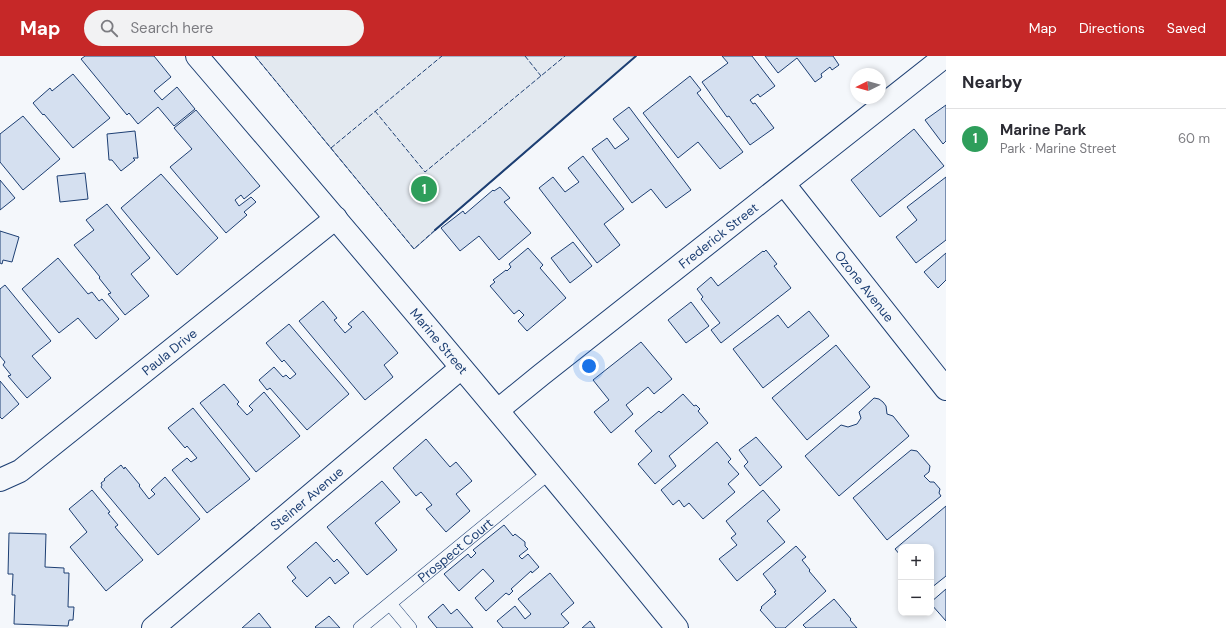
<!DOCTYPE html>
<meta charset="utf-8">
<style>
body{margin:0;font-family:"DM Sans",sans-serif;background:#f2f2f3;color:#2b2b33}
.controls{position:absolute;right:12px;bottom:12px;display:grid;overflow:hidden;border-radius:8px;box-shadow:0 2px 6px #0003}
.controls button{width:36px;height:36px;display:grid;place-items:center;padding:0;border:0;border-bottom:1px solid #e1e1e2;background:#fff;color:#2b2b33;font:20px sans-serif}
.compass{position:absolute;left:850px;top:12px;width:36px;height:36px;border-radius:50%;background:#fff;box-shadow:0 2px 6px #0003;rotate:265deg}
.you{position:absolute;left:589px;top:310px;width:14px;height:14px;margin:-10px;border:3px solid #fff;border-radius:50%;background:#1a73e8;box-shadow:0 0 0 6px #1a73e833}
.badge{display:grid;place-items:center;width:26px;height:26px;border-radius:50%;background:#c62828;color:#fff;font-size:13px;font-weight:700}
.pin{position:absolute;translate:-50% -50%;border:2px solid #fff;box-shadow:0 1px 4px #0006}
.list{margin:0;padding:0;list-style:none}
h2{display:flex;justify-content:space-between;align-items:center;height:52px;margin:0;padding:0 16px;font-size:17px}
h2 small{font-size:13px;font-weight:400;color:#7c7c81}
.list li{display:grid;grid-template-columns:26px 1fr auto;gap:12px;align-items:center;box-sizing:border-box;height:60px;padding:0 16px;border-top:1px solid #e1e1e2}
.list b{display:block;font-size:15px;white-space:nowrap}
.list p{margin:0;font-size:13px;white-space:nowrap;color:#7c7c81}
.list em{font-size:13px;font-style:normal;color:#7c7c81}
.icon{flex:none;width:22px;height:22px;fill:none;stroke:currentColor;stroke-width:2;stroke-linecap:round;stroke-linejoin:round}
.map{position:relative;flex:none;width:946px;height:572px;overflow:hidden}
header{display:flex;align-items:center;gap:24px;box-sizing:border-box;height:56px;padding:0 20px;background:#c62828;color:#fff}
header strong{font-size:19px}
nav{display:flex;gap:22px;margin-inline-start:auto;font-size:14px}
.search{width:280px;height:36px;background:#f2f2f3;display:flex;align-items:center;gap:10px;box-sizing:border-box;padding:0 14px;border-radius:22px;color:#7c7c81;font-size:15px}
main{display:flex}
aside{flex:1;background:#fff}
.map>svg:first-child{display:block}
.green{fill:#e3e9f0;stroke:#687fa3}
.building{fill:#d5e0f0;stroke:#1d3f73}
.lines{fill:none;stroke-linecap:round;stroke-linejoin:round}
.lane-casing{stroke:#1d3f73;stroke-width:14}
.street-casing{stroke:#1d3f73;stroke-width:24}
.lane{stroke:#f4f7fb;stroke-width:13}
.street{stroke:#f4f7fb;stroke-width:22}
.fence{stroke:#1d3f73;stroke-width:1;stroke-dasharray:5 2;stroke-linecap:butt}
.wall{stroke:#1d3f73;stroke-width:2}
.labels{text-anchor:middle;stroke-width:3;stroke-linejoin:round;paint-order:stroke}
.street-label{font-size:13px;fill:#1d3f73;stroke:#f4f7fb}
</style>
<header>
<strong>Map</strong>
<div class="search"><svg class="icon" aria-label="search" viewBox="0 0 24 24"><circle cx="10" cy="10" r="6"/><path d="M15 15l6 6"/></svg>Search here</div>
<nav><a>Map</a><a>Directions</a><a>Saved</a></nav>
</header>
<main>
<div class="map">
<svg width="946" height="572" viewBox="0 0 946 572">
<rect width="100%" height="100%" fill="#f4f7fb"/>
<!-- green -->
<polygon class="green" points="255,0 636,0 414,193"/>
<!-- building -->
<g class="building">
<polygon points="85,0 154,0 171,21 154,35 162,44 177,31 195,53 174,70 158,51 138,68 129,57 127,59 81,3"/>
<polygon points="722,0 752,0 775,30 760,41 758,38 750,44 753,48 755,47 774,72 750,89 729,60 727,61 702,26 728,7"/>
<polygon points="765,0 833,0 839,9 832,14 830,11 821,18 822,21 815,26 797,2 778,17"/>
<polygon points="73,18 110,62 73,92 44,58 43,59 33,47 50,32 52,35"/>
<polygon points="690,20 701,34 697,37 743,96 720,113 698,86 678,102 643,57"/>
<polygon points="946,49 946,85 943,88 925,64"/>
<polygon points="629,51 691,134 666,152 651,133 632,147 592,93 607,82 615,93 629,83 613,63"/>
<polygon points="196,54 260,130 244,143 241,139 235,144 239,150 251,141 256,146 244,156 247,159 226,177 170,111 192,93 174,72"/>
<polygon points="23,60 60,103 23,134 0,106 0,78"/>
<polygon points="914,73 944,110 880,161 851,124"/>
<polygon points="135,75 138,102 133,102 135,104 121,115 112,104 109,104 107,78"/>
<polygon points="583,100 624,153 604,168 620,189 597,207 539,132 553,121 565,136 579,126 568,112"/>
<polygon points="85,117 88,143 60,146 57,120"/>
<polygon points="161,118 218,182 177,219 121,152"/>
<polygon points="946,121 946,184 916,207 896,181 917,164 907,151"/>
<polygon points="0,124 15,142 0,154"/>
<polygon points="500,131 510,142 504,146 531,177 499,204 479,180 460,195 441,172 463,155 465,158 493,134 494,135"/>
<polygon points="107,148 150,202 131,218 149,240 125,259 108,238 111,237 99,222 100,221 74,189 94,174 86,164"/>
<polygon points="0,175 19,181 12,206 3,204 2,208 0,207"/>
<polygon points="573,186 592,210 570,227 551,202"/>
<polygon points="528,192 543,209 540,212 566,242 527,275 518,265 524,259 519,254 514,258 490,230 495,226 493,224 506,214 507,215 511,211 509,208"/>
<polygon points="766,194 777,208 774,210 791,232 721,287 711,274 720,267 701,243 703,241 697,233 711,221 718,230 763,195 764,196"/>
<polygon points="946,197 946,224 938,232 924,216"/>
<polygon points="58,202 88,238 92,236 99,245 102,243 119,263 96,283 78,262 59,277 22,233"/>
<polygon points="5,229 51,285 32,300 51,322 27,342 8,320 11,319 3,309 5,306 0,300 0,233"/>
<polygon points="323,245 337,262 334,264 345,277 352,271 348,268 363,255 398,297 384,309 393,321 365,344 299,265"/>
<polygon points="691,246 709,270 686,287 668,264"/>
<polygon points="809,255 829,280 763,332 733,293 778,259 788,272"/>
<polygon points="289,268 349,338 307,374 270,332 267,334 259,324 274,311 283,321 286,319 290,323 296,318 284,304 282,306 266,287"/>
<polygon points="641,286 672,323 654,338 648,331 626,349 633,358 611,377 594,356 609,344 593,324"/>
<polygon points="836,289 870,331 807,384 772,342"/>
<polygon points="0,325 19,348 2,363 0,361"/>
<polygon points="224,328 239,346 237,348 247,359 253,354 249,350 264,336 300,380 256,416 200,347"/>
<polygon points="683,338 694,350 696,349 700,353 698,355 708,367 669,400 676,410 655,428 638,408 652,395 635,375 659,355 661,357"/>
<polygon points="874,342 879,343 883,346 886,350 887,358 893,360 909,380 839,440 805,400 841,369 848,371 857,368 861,362 859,356"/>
<polygon points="193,352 250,423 207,457 172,414 187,402 191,406 197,402 187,390 185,392 168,372"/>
<polygon points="756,381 782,411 760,430 744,410 748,406 739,394"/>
<polygon points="426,383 450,411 456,406 472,425 456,438 470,455 446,476 426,453 432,449 421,436 416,440 393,412"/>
<polygon points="717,386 731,403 728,406 739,418 728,428 735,436 703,463 689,447 684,451 679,444 673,449 661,434"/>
<polygon points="911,394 917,395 930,410 929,416 924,420 930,426 934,426 940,433 939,437 941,440 887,484 853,442"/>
<polygon points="121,409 124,413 125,411 140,429 139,430 149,443 155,438 151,434 165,421 200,463 158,499 101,431 102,429 101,427 105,424 104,423"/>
<polygon points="382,425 400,446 375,467 397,494 367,519 327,471"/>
<polygon points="92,434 110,456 108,457 118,469 115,471 143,504 106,535 70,491 87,476 69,453"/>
<polygon points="763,434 780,454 767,465 785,486 737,525 719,503 737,489 731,482 736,478 726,465"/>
<polygon points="946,450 946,520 931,532 931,491 901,491 901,500 895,493"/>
<polygon points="504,469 513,480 515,478 525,486 525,490 528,493 519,500 522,503 528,498 539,511 532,517 531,515 511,533 513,535 509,539 506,537 486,555 475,542 494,525 483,513 459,535 444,518 468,498 471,502 476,497 473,494"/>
<polygon points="9,477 46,478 45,511 64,512 64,517 69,517 68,551 74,551 73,564 69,564 68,570 14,568 15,539 12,539 13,518 8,518"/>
<polygon points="316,486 334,506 337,503 349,517 335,528 330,521 307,541 292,525 296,522 287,511"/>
<polygon points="796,490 806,501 802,504 810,514 809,515 826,535 785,572 776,572 760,554 762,552 761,551 776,538 774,536 776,535 763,518"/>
<polygon points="550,517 574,547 561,558 569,567 563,572 503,572 497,565 515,550 525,563 531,558 518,543"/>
<polygon points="946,533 946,565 931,548 931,546"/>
<polygon points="834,543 851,563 850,564 857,572 806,572 803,569"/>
<polygon points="443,548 451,558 457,553 473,572 437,572 428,561"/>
<polygon points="259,557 271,572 242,572"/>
<polygon points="329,560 340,572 316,572 315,571"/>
<polygon points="590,565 595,572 582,572"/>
</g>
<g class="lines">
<!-- lane casing -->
<g class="lane-casing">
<g id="lane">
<polyline points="390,548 410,572"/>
<path id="s1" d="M360 572 550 416"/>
</g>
</g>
<!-- street casing -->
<g class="street-casing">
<g id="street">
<path id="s2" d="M197 0C359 189 520 379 677 572"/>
<path id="s3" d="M784 128 946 333"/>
<path id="s4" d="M498 354 541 319 939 5"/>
<path id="s5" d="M0 424 20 415 336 162"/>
<path id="s6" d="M153 572 461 312"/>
</g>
</g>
<!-- lane -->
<use href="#lane" class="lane"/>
<!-- street -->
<use href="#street" class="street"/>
<!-- fence -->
<g class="fence">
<polyline points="255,0 414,193 435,174"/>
<polyline points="525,0 541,20"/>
<polyline points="375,55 425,116 565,0"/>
<polyline points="331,92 442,0"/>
</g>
<!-- wall -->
<polyline class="wall" points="435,174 636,0"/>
</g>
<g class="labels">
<!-- street labels -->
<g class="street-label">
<text dy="5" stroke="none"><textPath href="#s4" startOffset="281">Frederick Street</textPath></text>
<text dy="5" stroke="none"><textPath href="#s3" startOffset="130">Ozone Avenue</textPath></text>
<text dy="5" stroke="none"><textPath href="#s2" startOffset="374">Marine Street</textPath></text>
<text dy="5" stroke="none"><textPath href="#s5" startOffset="213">Paula Drive</textPath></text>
<text dy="5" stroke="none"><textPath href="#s6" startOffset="201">Steiner Avenue</textPath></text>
<text dy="5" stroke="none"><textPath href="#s1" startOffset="123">Prospect Court</textPath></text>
</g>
</g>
</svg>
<div class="controls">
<button>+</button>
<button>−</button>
</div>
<svg class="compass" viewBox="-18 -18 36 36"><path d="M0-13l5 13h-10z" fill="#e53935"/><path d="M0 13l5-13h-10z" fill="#7c7c81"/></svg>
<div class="you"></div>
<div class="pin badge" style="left:424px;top:133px;background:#2e9e5b">1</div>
</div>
<aside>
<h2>Nearby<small></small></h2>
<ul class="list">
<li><span class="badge" style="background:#2e9e5b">1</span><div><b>Marine Park</b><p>Park · Marine Street</p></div><em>60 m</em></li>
</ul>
</aside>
</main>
